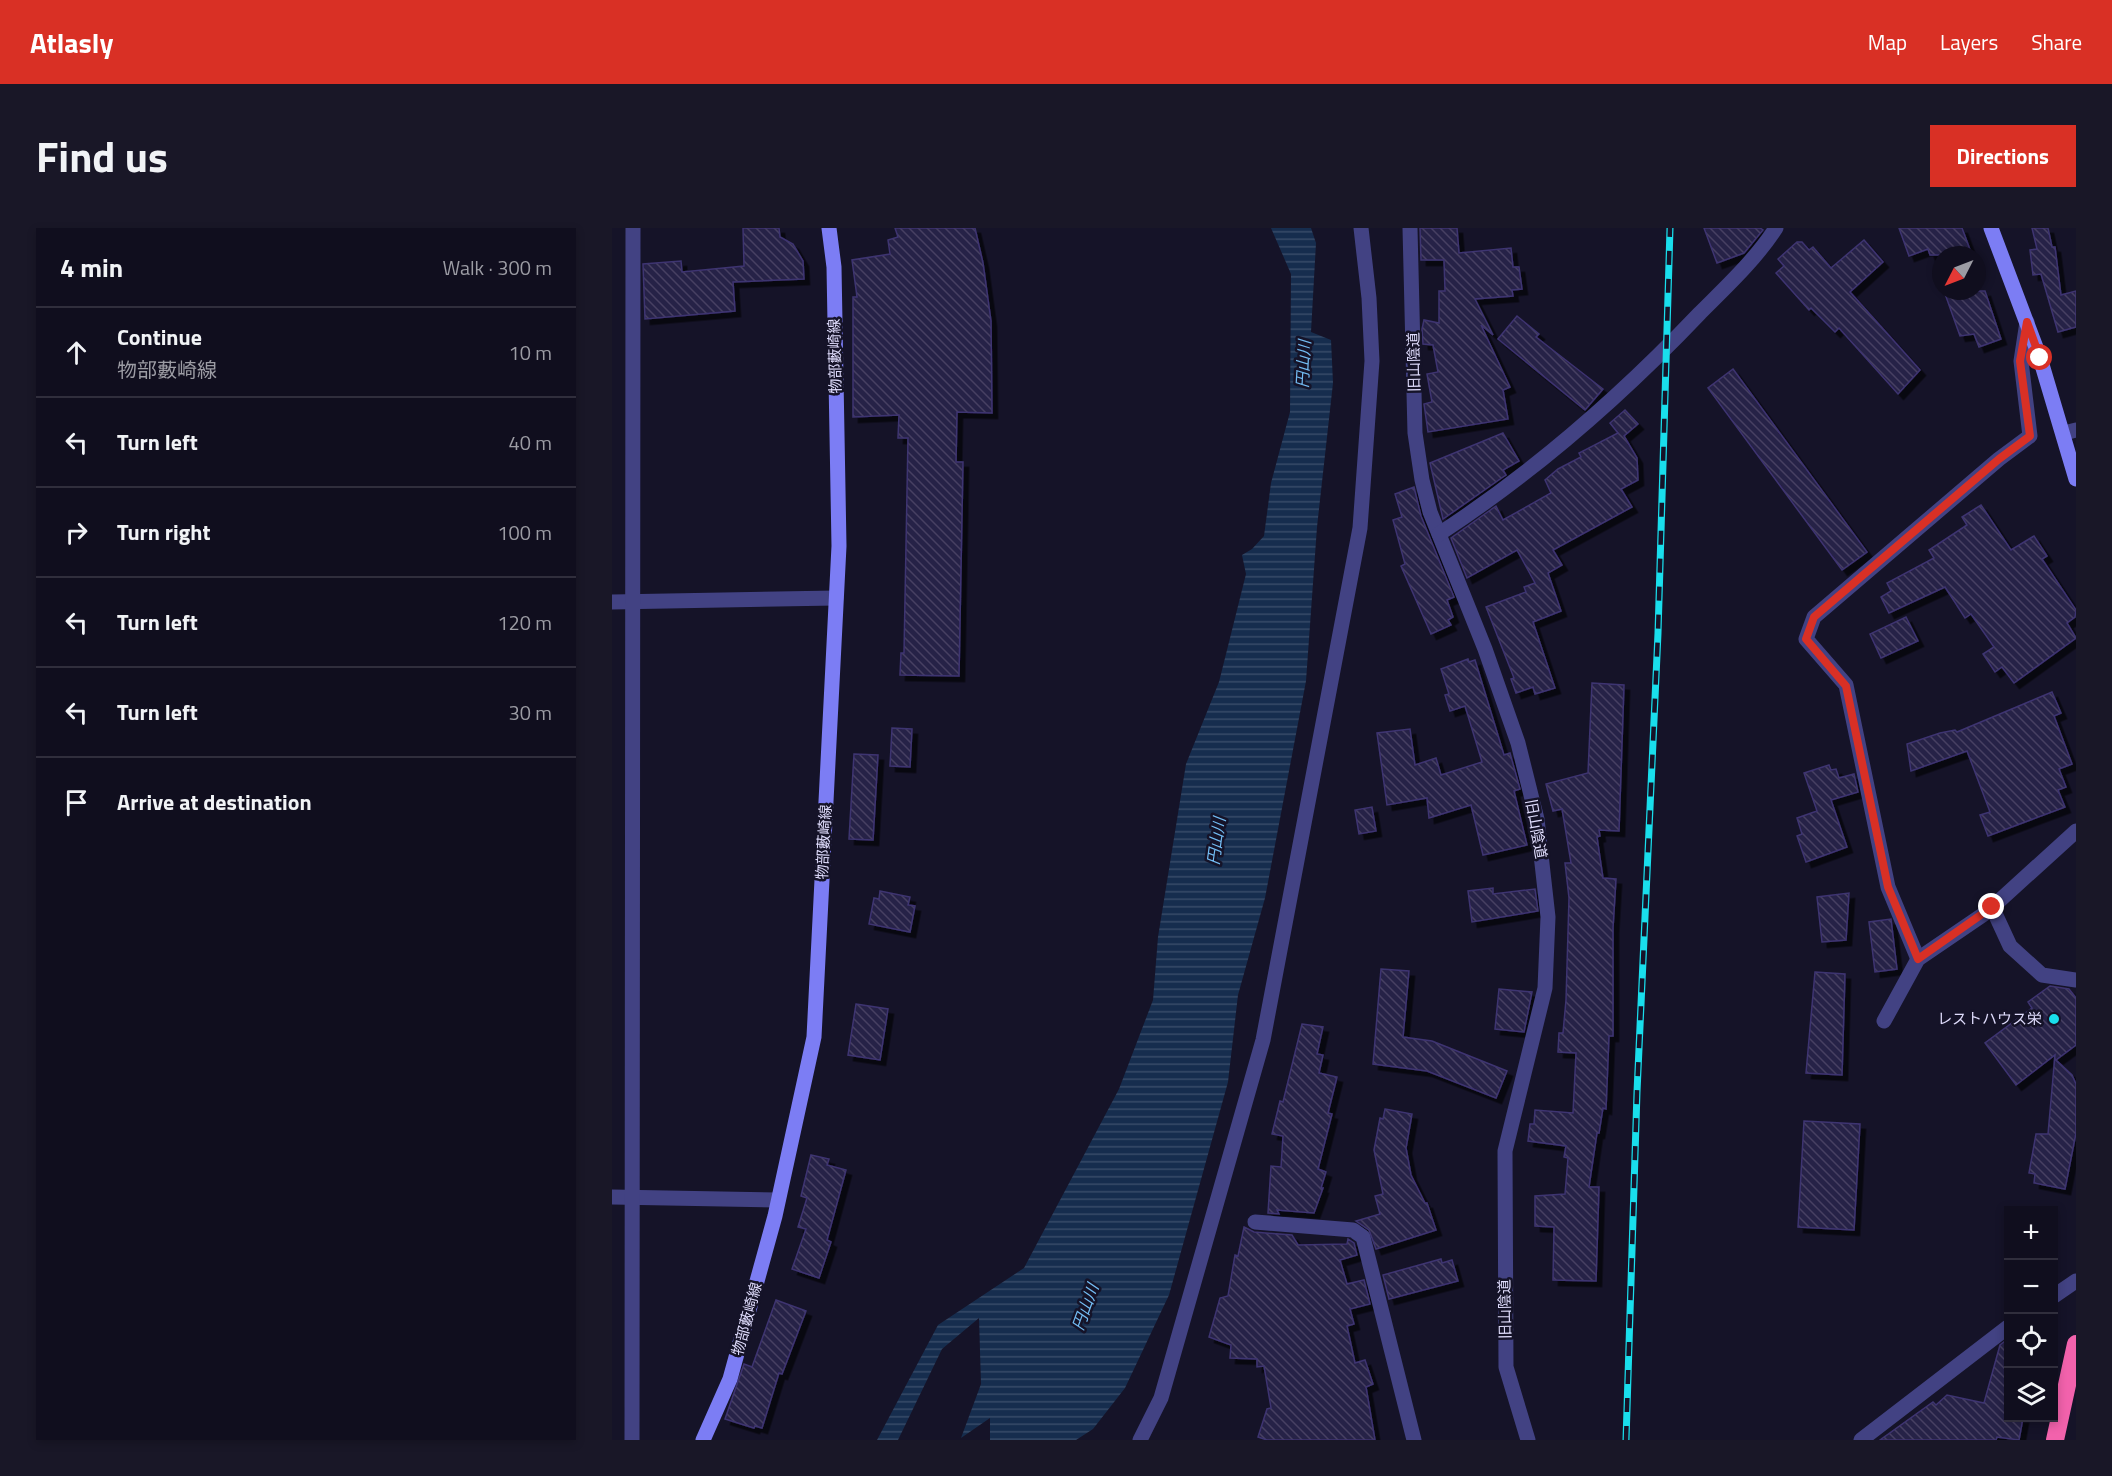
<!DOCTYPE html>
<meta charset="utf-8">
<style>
body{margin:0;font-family:"Titillium Web","Noto Sans JP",sans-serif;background:#191727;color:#f1f3f6}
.controls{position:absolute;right:18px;bottom:18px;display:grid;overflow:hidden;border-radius:0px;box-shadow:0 3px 9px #0003}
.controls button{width:54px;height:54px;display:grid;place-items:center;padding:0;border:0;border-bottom:2px solid #302e3c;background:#100e1e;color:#f1f3f6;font:30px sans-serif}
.compass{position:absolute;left:1320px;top:18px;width:54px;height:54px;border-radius:50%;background:#100e1e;box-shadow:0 3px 9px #0003;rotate:228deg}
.stop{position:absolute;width:18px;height:18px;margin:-14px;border:4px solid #d93025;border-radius:50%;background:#fff}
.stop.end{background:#d93025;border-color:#fff;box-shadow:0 2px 6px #0008}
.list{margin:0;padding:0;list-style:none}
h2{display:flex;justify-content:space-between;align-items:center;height:78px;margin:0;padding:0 24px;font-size:26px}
h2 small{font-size:20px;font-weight:400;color:#9c9ca4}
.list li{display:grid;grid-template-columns:39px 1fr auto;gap:18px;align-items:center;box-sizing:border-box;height:90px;padding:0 24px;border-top:2px solid #302e3c}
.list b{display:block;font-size:22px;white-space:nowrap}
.list p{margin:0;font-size:20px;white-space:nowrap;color:#9c9ca4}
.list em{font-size:20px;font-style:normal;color:#9c9ca4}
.icon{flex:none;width:33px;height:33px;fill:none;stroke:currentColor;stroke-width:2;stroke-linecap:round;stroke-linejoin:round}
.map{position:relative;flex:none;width:1464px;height:1212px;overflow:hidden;border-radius:0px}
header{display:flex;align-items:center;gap:36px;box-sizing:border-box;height:84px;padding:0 30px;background:#d93025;color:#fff}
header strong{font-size:28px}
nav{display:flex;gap:33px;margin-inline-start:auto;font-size:21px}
.intro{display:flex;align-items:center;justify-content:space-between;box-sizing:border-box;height:144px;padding:0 36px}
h1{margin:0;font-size:42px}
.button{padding:15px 27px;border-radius:0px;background:#d93025;color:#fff;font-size:21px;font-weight:700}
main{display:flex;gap:36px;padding:0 36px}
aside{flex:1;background:#100e1e;border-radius:0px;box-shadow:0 3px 9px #0003}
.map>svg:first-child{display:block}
.water{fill:url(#water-rules)}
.building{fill:url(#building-back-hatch);stroke:#3e3471;stroke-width:1.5;filter:url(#shadow)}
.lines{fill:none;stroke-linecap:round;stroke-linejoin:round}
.street{stroke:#424283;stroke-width:15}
.secondary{stroke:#7c7df4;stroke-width:15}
.highway{stroke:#f262ac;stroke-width:18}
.rail-casing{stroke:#19deec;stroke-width:7}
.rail{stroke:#151328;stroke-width:4.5;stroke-dasharray:14;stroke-linecap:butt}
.route{stroke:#d93025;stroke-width:8}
.poi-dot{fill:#19deec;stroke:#151328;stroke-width:2}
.labels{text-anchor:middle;stroke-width:5;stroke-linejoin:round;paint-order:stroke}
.street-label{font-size:15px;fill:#dfdcfc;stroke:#151328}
.poi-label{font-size:15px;fill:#dfdcfc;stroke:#151328;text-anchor:end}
.water-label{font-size:16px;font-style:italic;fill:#73bcf3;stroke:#151328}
</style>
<header>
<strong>Atlasly</strong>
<nav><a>Map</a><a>Layers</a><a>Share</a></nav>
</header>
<div class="intro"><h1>Find us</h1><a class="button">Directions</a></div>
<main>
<aside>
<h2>4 min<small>Walk · 300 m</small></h2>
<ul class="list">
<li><svg class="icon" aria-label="ahead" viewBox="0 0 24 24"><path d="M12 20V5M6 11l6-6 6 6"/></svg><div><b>Continue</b><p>物部藪崎線</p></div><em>10 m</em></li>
<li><svg class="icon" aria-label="left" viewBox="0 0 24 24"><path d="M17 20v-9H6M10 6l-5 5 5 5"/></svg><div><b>Turn left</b></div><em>40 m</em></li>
<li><svg class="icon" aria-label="right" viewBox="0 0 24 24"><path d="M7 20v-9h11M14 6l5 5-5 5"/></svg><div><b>Turn right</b></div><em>100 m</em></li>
<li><svg class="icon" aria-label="left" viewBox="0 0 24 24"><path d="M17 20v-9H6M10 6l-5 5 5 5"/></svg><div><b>Turn left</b></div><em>120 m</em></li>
<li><svg class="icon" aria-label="left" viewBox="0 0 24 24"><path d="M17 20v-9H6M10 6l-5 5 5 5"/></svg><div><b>Turn left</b></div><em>30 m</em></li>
<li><svg class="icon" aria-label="arrive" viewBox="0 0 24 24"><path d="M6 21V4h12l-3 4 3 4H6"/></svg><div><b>Arrive at destination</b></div></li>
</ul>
</aside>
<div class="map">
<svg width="1464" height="1212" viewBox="0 0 1464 1212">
<defs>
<pattern id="water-rules" width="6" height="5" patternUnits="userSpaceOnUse" patternTransform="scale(1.5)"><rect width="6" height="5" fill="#162d4e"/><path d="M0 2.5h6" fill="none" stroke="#374b68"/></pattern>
<pattern id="building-back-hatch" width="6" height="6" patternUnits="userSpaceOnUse" patternTransform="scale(1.5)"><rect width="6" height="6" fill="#272047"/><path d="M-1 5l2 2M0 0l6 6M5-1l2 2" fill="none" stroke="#464062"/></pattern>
<filter id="shadow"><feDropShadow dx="5.5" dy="5.5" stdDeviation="0" flood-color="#0009"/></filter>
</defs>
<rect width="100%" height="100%" fill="#151328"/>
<!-- water -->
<polygon class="water" points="659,0 699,0 704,15 699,104 719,112 721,155 705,299 694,453 653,670 626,767 616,854 557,1067 513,1160 481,1201 464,1212 378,1212 378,1190 349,1210 369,1156 367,1090 330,1121 286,1212 265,1212 326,1097 412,1040 507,861 541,772 546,709 574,536 607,454 634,346 630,327 640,321 652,308 659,255 678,184 679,46"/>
<!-- building -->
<g class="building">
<polygon points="131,0 167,0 168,9 181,16 191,33 192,51 121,54 123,83 33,91 31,36 69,33 70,44 132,38"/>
<polygon points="283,0 363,0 371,35 379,93 380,185 345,184 344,234 351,234 347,448 288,447 289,425 292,425 296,210 286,210 287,187 241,189 241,69 245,69 240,32 278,26 276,12 286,9"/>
<polygon points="808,0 845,0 847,25 899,20 901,39 907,39 910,61 900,62 901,68 863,71 881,107 869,97 898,159 891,162 896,191 816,204 812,176 820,174 815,146 826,144 821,117 811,116 810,101 812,92 827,95 827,63 833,63 832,32 809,32"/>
<polygon points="1092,0 1148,0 1151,2 1132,25 1105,35"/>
<polygon points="1287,0 1350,0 1360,27 1318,27 1316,21 1297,28"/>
<polygon points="1420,0 1436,0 1440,19 1443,19 1449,67 1464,63 1464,99 1446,104 1429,46 1421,47 1418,22 1425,21"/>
<polygon points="1252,12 1271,34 1238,64 1308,142 1286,166 1227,100 1223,104 1199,80 1197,82 1164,45 1172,38 1166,31 1185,14 1190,14 1197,22 1201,19 1219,40"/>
<polygon points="1332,63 1373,63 1389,111 1367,119 1362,106 1348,108"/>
<polygon points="905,88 927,106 924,109 991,161 973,182 886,111"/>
<polygon points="1121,141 1255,324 1230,342 1096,160"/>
<polygon points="1013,182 1026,196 1012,208 1025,230 1026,252 1009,261 1020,279 941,322 950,337 936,345 949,383 921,394 943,460 923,466 921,459 904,465 899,451 902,450 874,379 914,364 912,359 923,355 905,322 855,350 839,310 884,278 891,292 939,265 933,252 946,241 969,229 967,225 1006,205 998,195"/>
<polygon points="891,205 907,233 891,242 894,247 891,249 831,291 818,235"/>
<polygon points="802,259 809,288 842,369 835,372 841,389 836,392 839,397 819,406 789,338 793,336 781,292 790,289 783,266"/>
<polygon points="1369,277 1399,322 1422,308 1435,328 1430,331 1464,382 1463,389 1455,395 1464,410 1402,455 1390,439 1383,444 1371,426 1382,419 1359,386 1353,390 1333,359 1277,385 1269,369 1279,363 1275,355 1322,330 1317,322 1355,297 1350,289"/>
<polygon points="1294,389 1306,413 1269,430 1258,406"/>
<polygon points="856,431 857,434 863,432 892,527 898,525 908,561 902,563 915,617 871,627 859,577 817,590 815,570 775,577 765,505 798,501 803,537 824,530 829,547 870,534 853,478 838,483 833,467 837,466 829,441"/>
<polygon points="980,455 1012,457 1007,603 987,602 988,608 985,609 991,650 1004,651 1001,700 1001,808 997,808 994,881 991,880 987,905 985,905 977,959 987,959 984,1053 941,1052 942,999 923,998 923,968 953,966 956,930 952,929 954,918 916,913 918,896 922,896 923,882 961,885 964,825 946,824 947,805 951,805 954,772 957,670 953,635 959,635 950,581 941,583 934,556 976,545"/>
<polygon points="1440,464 1449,485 1442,488 1460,536 1447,541 1454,559 1446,562 1453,579 1376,608 1368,587 1378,584 1355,523 1299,543 1295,516 1328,505 1343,502 1345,504"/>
<polygon points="280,500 300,501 298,539 278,538"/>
<polygon points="242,526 266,527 261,612 237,611"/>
<polygon points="1217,537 1219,542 1224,541 1227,550 1242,546 1246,564 1219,572 1235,619 1194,634 1185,608 1190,606 1185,590 1205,583 1192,545"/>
<polygon points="760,579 764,603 747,606 743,582"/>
<polygon points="881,660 881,666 923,661 926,683 860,694 856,663"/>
<polygon points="268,663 298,669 296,677 303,678 298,704 257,696 262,670 267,671"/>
<polygon points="1237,665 1234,712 1210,714 1205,669"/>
<polygon points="1279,691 1285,741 1263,744 1257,694"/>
<polygon points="769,741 797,743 791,809 820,813 895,843 884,870 815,843 761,836"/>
<polygon points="1203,744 1233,746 1230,847 1194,845"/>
<polygon points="1438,758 1457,761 1464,770 1464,817 1444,832 1460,847 1464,856 1464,905 1453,961 1422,955 1423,946 1417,945 1424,906 1436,906 1443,827 1404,857 1373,815 1420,780 1416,774"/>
<polygon points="887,761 920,764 912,804 883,801"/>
<polygon points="244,776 276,781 268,832 236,827"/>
<polygon points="690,796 711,799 705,826 711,827 707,845 725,849 716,885 720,886 706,941 714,944 709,960 711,960 702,985 665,982 667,986 656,985 659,938 669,939 671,908 660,906 668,873 671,874"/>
<polygon points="773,881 800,886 794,920 799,947 813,975 815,975 824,1002 764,1021 757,1002 744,993 768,986 763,968 771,966 762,922 768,890 771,891"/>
<polygon points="1192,893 1248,896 1242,1002 1186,999"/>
<polygon points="199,927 217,931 215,937 234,942 215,1012 219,1014 207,1050 180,1041 194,1001 186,999 195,970 189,968"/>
<polygon points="632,999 642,1004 680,1007 686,1017 735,1016 736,1011 742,1015 745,1027 728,1032 735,1056 752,1052 758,1076 738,1081 742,1096 735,1098 743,1135 753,1132 761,1156 754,1159 763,1212 655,1212 646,1209 655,1181 659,1180 652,1138 645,1139 645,1131 618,1130 619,1117 597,1109 608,1070 616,1068 623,1027 626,1028"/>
<polygon points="829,1031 830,1035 840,1032 846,1053 777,1071 771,1047"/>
<polygon points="164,1072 194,1083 170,1146 167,1145 150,1200 143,1198 142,1200 113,1191 132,1136 140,1139"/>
<polygon points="1396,1111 1396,1190 1411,1190 1407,1212 1385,1209 1384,1212 1268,1212 1321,1174 1324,1177 1335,1167 1372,1175 1388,1117"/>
</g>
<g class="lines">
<!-- street -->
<g class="street">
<polyline points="798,0 803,205 810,252 818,284 873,421 906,515 925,591 936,689 933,760 893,923 894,1139 916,1212"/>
<polyline points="1452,205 1464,202"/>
<path d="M827 306C922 244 1010 167 1088 85 1115 58 1143 32 1164 0"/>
<polyline points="0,374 224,370"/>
<polyline points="1380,679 1398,718 1430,747 1464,752"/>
<polyline points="1306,731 1276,659 1234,457 1194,411 1202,389 1387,231 1418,208 1409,133 1415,94"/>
<polyline points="1272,793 1306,731 1375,684 1464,603"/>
<polyline points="0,969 166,972"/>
<polyline points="643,994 741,1002 751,1009 802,1212"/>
<polyline points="1442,1068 1464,1053"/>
<polyline points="20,1212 21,0"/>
<polyline points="528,1212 549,1170 651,812 748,300 760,133 757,70 749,0"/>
<polyline points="1249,1212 1396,1099"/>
</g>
<!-- secondary -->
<g class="secondary">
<polyline points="1379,0 1428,130 1464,251"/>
<polyline points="91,1212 118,1151 163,988 202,809 227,318 222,39 217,0"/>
</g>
<!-- highway -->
<polyline class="highway" points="1443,1212 1464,1116"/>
<!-- rail casing -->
<g class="rail-casing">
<polyline id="rail" points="1014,1212 1025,864 1046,405 1058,0"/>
</g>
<!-- rail -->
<use href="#rail" class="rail"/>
</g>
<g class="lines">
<!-- route -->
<polyline class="route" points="1380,679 1306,731 1276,659 1234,458 1194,411 1202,389 1387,231 1418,208 1408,133 1415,94 1428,130"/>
</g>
<!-- markers -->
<circle class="poi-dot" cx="1442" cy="791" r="6"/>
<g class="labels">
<!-- street labels -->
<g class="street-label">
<text transform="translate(223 128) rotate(-91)" y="5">物部藪崎線</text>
<text transform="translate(802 134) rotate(-91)" y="5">旧山陰道</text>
<text transform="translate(924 601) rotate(80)" y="5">旧山陰道</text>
<text transform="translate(212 614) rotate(-87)" y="5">物部藪崎線</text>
<text transform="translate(893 1081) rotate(-91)" y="5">旧山陰道</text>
<text transform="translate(135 1091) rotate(-75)" y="5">物部藪崎線</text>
</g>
<!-- poi labels -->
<g class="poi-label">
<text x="1430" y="796">レストハウス栄</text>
</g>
<!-- water labels -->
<g class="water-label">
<text transform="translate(691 136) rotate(-87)" y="6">円山川</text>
<text transform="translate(604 613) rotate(-82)" y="6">円山川</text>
<text transform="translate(473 1079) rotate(-70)" y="6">円山川</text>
</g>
</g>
</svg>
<div class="controls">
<button>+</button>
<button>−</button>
<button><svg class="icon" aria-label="locate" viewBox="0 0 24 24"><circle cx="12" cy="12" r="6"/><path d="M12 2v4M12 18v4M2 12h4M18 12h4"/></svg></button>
<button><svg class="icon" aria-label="layers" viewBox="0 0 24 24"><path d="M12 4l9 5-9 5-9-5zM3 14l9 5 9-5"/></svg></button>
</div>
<svg class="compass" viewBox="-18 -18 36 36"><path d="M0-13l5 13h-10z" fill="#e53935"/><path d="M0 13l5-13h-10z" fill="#9c9ca4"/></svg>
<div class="stop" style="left:1428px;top:130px"></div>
<div class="stop end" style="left:1380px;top:679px"></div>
</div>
</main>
